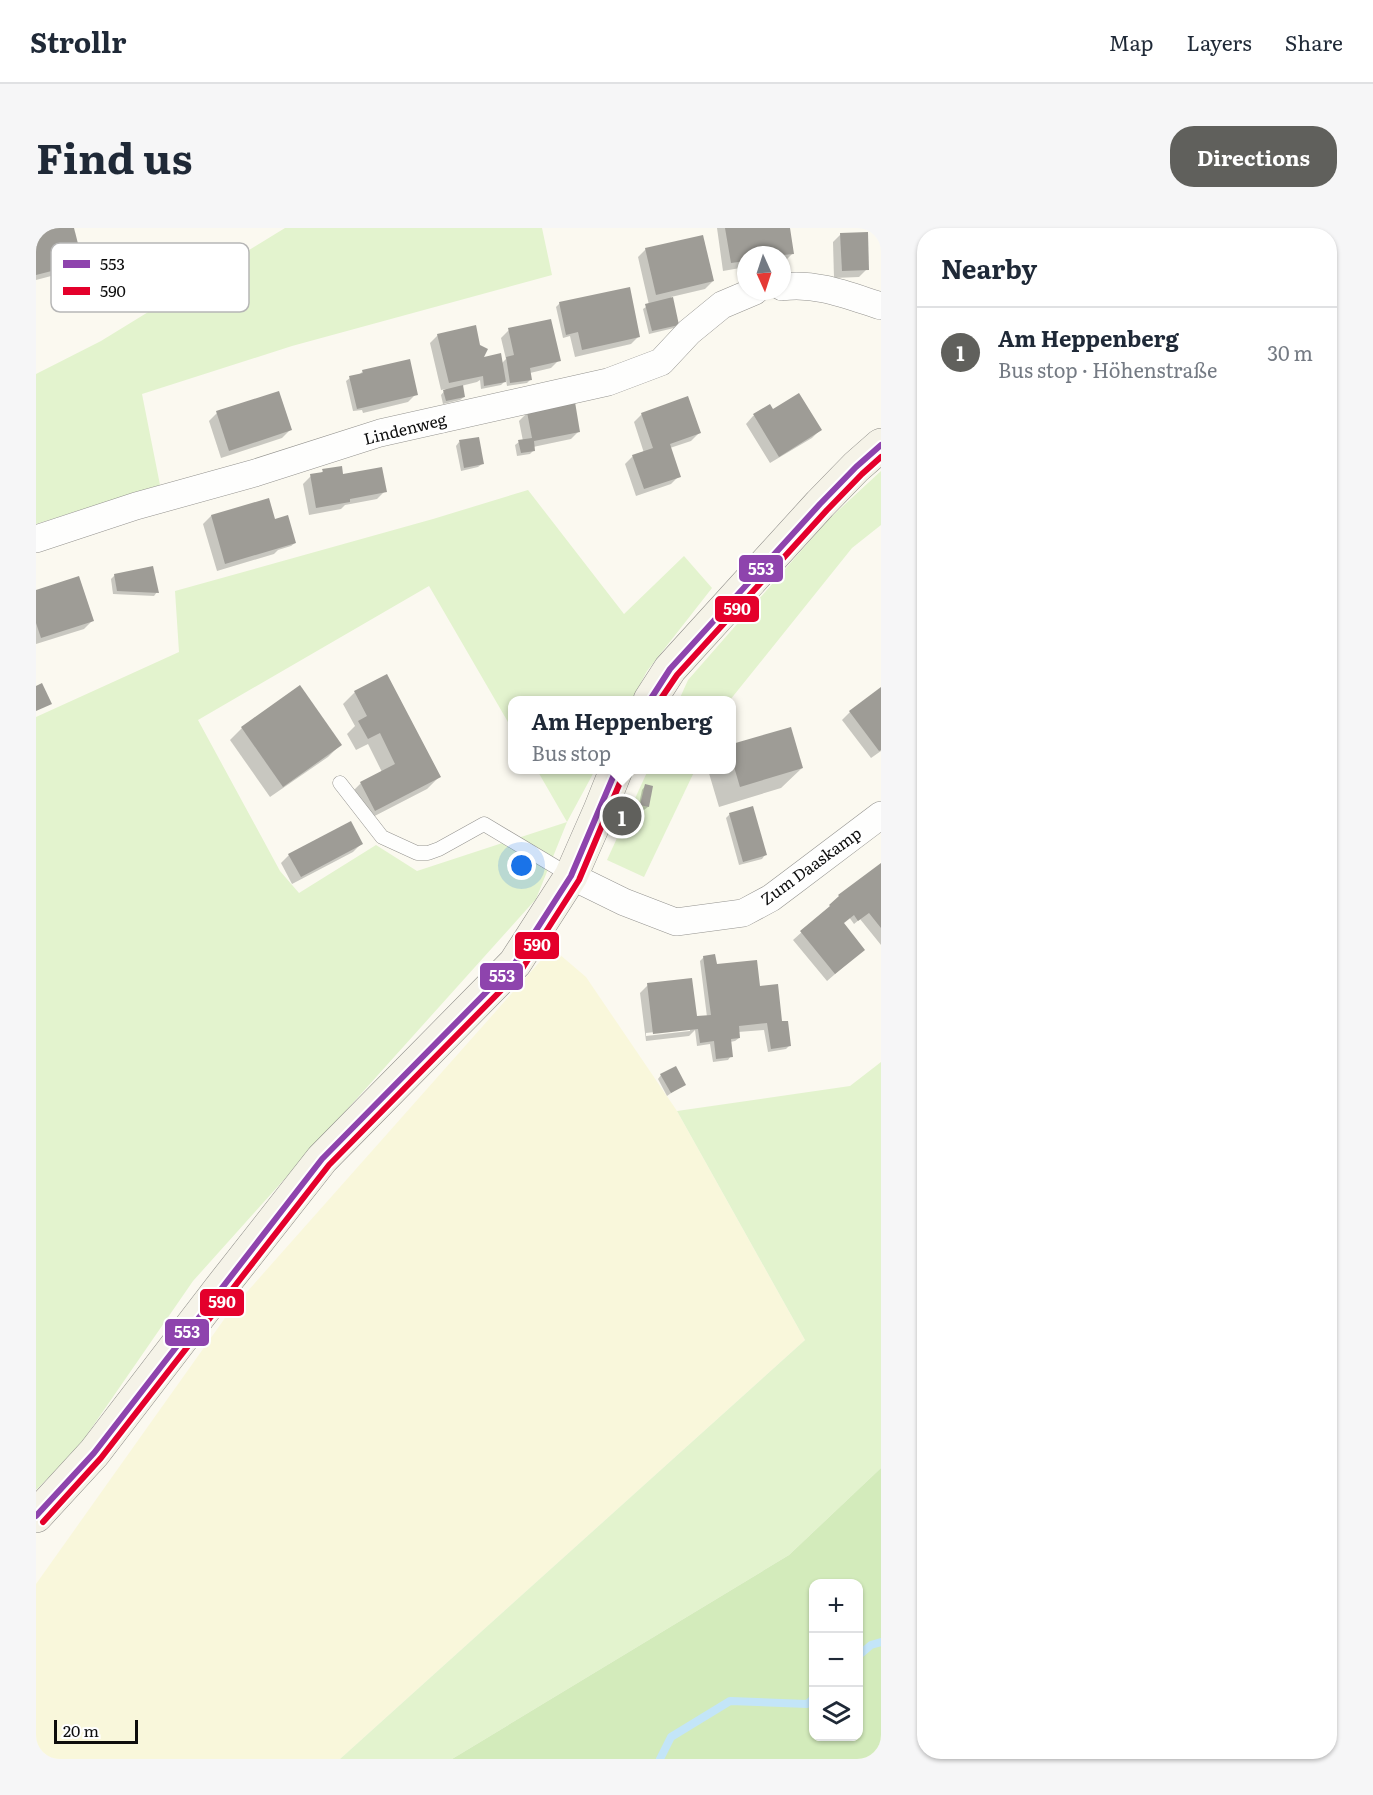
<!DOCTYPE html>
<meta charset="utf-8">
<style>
body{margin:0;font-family:Literata,serif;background:#f6f6f7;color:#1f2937}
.controls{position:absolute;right:18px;bottom:18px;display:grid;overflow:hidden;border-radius:12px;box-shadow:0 2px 4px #0004}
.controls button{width:54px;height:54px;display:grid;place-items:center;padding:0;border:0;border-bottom:2px solid #e0e1e3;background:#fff;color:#1f2937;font:30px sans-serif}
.compass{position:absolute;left:701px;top:18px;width:54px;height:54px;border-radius:50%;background:#fff;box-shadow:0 2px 4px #0004;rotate:177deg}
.scale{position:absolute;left:18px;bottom:15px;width:84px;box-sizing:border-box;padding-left:6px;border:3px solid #0d0d0d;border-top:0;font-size:16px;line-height:21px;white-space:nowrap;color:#0d0d0d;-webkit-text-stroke:4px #fff;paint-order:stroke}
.you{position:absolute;left:486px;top:638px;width:21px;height:21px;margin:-15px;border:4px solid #fff;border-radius:50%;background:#1a73e8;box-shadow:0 0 0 9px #1a73e833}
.badge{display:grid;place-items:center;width:39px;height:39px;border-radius:50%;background:#60605c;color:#fff;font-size:20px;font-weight:700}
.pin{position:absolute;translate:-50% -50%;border:3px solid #fff;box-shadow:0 2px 6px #0006}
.popup{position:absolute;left:472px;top:468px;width:228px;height:78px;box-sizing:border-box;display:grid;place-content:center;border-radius:12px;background:#fff;filter:drop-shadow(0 2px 4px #0005);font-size:20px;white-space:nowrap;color:#747a83}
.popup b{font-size:22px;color:#1f2937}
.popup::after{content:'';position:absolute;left:50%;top:100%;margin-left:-12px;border:12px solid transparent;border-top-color:#fff}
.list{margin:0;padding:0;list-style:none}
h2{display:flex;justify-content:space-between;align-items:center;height:78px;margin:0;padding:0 24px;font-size:26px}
h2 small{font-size:20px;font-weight:400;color:#747a83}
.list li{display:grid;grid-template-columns:39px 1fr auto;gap:18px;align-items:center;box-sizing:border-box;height:90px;padding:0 24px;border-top:2px solid #e0e1e3}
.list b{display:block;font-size:22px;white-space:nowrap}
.list p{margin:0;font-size:20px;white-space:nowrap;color:#747a83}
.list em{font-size:20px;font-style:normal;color:#747a83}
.icon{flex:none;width:33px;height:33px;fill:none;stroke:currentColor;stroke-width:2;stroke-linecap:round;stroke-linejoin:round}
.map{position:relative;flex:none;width:845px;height:1531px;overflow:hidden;border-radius:24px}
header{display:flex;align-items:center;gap:36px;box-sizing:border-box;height:84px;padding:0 30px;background:#fff;border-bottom:2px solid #e0e1e3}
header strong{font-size:28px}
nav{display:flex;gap:33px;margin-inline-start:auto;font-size:21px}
.intro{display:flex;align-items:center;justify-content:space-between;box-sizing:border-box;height:144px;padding:0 36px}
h1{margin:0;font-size:42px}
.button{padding:15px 27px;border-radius:24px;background:#60605c;color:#fff;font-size:21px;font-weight:700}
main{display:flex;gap:36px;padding:0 36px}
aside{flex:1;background:#fff;border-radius:24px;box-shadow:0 2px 4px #0004}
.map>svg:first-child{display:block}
.farmland{fill:#f9f7db}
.green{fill:#e3f3ce}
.forest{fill:#d3ebbb;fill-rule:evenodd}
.shadow{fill:#0003;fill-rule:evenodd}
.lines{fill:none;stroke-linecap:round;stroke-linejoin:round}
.stream{stroke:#c3e5f8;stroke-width:8}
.building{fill:#9e9c96}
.lane-casing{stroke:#94938f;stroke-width:15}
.street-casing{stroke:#94938f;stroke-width:28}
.secondary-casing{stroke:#8b8a86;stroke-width:34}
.lane{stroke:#fefefd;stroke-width:14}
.street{stroke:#fefefd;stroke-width:27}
.secondary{stroke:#f5f3e8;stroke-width:33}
.bus-1-casing{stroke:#fff;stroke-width:10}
.bus-2-casing{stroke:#fff;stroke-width:10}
.bus-1{stroke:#8e44ad;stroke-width:6}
.bus-2{stroke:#e4002b;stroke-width:6}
.labels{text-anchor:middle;stroke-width:6;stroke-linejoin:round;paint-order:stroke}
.street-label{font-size:16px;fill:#0d0d0d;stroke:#fff}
.key{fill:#fff;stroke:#b6b6b6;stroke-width:1.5}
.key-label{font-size:16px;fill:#0d0d0d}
.line-badge{stroke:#fff;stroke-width:2}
.badge-label{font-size:16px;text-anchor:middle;font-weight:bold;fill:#fff}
</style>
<header>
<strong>Strollr</strong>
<nav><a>Map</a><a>Layers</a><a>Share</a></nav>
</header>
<div class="intro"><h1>Find us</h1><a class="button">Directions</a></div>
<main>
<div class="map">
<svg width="845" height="1531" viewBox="0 0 845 1531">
<rect width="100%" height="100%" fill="#fbf9f0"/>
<!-- farmland -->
<polygon class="farmland" points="516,720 550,749 641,883 769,1112 304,1531 0,1531 0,1356 194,1083"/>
<!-- green -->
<g class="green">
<polygon points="249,0 506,0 516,47 256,118 106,166 124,257 0,296 0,146 65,113"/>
<polygon points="845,243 845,297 816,320 694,472 643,472 652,452 792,292"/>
<polygon points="492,262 588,386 648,328 676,360 611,443 596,472 476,472 476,501 393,358 162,492 244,643 263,665 340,617 381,643 531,594 501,542 559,542 531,594 500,671 157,1053 41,1221 0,1262 0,489 143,424 139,363 397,291"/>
<polygon points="612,542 659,542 608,649 571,632"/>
<polygon points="845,834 845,1240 753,1327 416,1531 304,1531 769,1112 641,883 814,858"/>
</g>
<!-- forest -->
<path class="forest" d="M845 1240V1531H416L753 1327ZM778 1356H822V1508H778Z"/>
<!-- shadow -->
<g class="shadow">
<polygon points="13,0 37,0 46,34 38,42 0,52 0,3"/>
<polygon points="681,0 753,0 757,25 749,33 746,33 746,27 710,27 710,39 687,43"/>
<polygon points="805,6 831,41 823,49 798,50 797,14"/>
<polygon points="610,21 677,53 669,61 635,69 642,96 638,100 613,106 607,81 613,77 602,29"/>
<polygon points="524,75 603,108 595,116 539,129 534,108 527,110 520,79"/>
<polygon points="473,102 523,132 515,140 494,145 495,151 491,155 471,158 470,152 465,157 445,161 444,152 441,154 425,158 428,169 424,172 407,176 405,167 410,161 405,162 394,115 402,107 446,132 466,135 470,131 465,110"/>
<polygon points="327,143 380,166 372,174 327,185 326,182 317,183 310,153 314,150 323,147"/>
<polygon points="734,178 737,183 784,202 776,210 734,235 710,196 717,188"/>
<polygon points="181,185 254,202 246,210 185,230 173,193"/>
<polygon points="491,185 543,203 535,211 497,219 498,222 494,226 481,228 479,217 483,214 487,213 483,193"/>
<polygon points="606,186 663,205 655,213 634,220 643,248 635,256 600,268 589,236 597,228 608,225 598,194"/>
<polygon points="423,214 446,236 442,239 425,243 420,218"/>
<polygon points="287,243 306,248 349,263 341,271 309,277 305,281 273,287 267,256 275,248 284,246"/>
<polygon points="175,288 238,293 259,315 255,318 242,322 238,326 181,343 167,296"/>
<polygon points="79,347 121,364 118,368 77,366 75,351"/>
<polygon points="0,364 56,393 48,401 0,416"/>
<polygon points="845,461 845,523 835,530 806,492 814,484"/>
<polygon points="319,464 403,549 391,561 327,594 313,567 325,555 346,544 332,516 320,522 311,506 319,498 307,476"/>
<polygon points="206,500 304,517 292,529 234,569 194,512"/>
<polygon points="754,500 766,540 745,560 683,579 672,542 696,542 696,518"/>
<polygon points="609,558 612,579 608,582 602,581 606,562"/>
<polygon points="694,586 729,627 726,631 703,637 690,590"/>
<polygon points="325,616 317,624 256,656 245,635 253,627"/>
<polygon points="845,637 845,717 824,691 818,696 813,689 806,696 827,722 791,753 757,712 814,661"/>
<path d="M668 729 680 740 723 759 745 795 754 817 750 821 732 824 728 802 702 804 703 810 699 813 694 814 695 828 692 832 677 834 674 816 661 818 659 802 653 808 610 813 604 765 612 757 659 791 671 789 664 733ZM654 800V803L610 808V805Z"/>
<polygon points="625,847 648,856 631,868 622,851"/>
</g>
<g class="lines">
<!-- stream -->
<g class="stream">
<polyline points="822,1428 835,1417 845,1414"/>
<polyline points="624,1531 635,1509 694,1473 771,1476 778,1470"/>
</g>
</g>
<!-- building -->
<g class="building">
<polygon points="7,0 38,0 47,35 0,47 0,2"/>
<polygon points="689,0 754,0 758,26 746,27 710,27 710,33 695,35"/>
<polygon points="832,4 833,42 806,43 804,5"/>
<polygon points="667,7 678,53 620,67 609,20"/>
<polygon points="594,59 604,109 546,122 542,104 530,107 523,74"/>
<polygon points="637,69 643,97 616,103 609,76"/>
<polygon points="515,91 525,133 494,140 496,152 474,155 470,129 478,127 472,100"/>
<polygon points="440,97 444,117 452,121 448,129 465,125 470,154 448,158 447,148 413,155 401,106"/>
<polygon points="374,131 382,167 321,181 313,148 327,145 326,142"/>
<polygon points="427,157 429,169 410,173 407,162"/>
<polygon points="243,163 256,202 193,223 180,183"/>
<polygon points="763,165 786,202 743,229 717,186 734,176 737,181"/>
<polygon points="652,168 665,205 634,216 645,249 608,261 596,227 617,220 605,185"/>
<polygon points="539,174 544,204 498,213 499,223 485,225 482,212 496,210 491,184"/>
<polygon points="443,209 448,236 428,240 423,212"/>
<polygon points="306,238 307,246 346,239 351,264 314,271 314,274 280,280 274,246 287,244 286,241"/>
<polygon points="233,270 239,291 252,287 260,315 189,336 175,287"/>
<polygon points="117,338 123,365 81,363 78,346"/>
<polygon points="43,348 58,393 5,410 0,395 0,362"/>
<polygon points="351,446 405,549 339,583 324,554 359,536 344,505 332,511 322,493 331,488 318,463"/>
<polygon points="6,455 16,476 0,483 0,458"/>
<polygon points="264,457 306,517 247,559 205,499"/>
<polygon points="845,459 845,522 843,523 813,483"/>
<polygon points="755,499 767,540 704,559 696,532 696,516"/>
<polygon points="609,556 617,558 613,579 604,577"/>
<polygon points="717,578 731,627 707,634 693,585"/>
<polygon points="315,593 327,616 265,649 252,626"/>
<polygon points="845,635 845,700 833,685 822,693 818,687 808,695 829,722 799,746 764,703 794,678 793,677 803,668 802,667"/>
<polygon points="679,726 681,736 721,732 724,758 742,756 746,793 752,793 755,818 735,821 731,795 703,798 704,810 695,811 697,829 680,831 678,813 664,815 662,801 617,806 611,755 656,750 661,788 675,787 667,728"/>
<polygon points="640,838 650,857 635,865 624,846"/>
</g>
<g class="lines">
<!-- lane casing -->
<g class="lane-casing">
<polyline id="lane" points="304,555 346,609 381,625 392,625 403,621 448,596 535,648"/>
</g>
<!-- street casing -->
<g class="street-casing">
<g id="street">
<path d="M746 59C780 54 813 68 845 78"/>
<polyline points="0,311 100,278 219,245 344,205 572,154 625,134 653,104 686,77 719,63"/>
<polyline points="535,648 588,674 640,694 707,685 735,670 755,655 845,587"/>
</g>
</g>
<!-- secondary casing -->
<g class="secondary-casing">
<g id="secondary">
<polyline points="614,472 634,441 784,276 820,239 845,217"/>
<polyline points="0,1288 58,1225 183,1062 286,931 479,735 535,648 564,582 580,542"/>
</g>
</g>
<!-- lane -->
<use href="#lane" class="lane"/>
<!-- street -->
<use href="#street" class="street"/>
<!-- secondary -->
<use href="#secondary" class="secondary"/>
<!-- bus-1 casing -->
<g class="bus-1-casing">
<g id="bus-1">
<polyline points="614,472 634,441 784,276 820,239 845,217"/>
<polyline points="0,1288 58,1225 286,931 479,735 535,648 580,542"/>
</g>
</g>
<!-- bus-2 casing -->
<g class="bus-2-casing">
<g id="bus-2">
<polyline points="624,472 641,447 791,282 826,246 845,229"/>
<polyline points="7,1294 65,1230 293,937 486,741 543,652 588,545"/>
</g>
</g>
<!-- bus-1 -->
<use href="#bus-1" class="bus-1"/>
<!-- bus-2 -->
<use href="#bus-2" class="bus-2"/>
</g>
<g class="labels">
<!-- street labels -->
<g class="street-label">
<text transform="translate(369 201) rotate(-14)" y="6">Lindenweg</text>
<text transform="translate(775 638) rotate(-36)" y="6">Zum Daaskamp</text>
</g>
</g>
<!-- legend -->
<rect x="15" y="15" width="198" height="69" rx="9" class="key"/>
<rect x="27" y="32" width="27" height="8" fill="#8e44ad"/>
<rect x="27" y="59" width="27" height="8" fill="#e4002b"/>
<g class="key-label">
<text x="64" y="42">553</text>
<text x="64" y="69">590</text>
</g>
<g class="line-badge">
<rect x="702" y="326" width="46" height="29" rx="6" fill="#8e44ad"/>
<rect x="678" y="367" width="46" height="28" rx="6" fill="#e4002b"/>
<rect x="478" y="703" width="46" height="29" rx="6" fill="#e4002b"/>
<rect x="443" y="734" width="45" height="29" rx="6" fill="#8e44ad"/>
<rect x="163" y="1060" width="46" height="29" rx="6" fill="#e4002b"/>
<rect x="128" y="1090" width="46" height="29" rx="6" fill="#8e44ad"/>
</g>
<g class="badge-label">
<text x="725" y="347">553</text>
<text x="701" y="387">590</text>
<text x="501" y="723">590</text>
<text x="466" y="754">553</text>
<text x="186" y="1080">590</text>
<text x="151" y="1110">553</text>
</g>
</svg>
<div class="controls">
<button>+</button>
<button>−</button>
<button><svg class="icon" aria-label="layers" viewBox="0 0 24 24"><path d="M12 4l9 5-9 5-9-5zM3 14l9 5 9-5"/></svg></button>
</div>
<svg class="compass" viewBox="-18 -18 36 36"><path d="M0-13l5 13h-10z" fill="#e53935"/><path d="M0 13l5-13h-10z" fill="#747a83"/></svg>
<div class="scale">20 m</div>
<div class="you"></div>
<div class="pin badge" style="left:586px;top:588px">1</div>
<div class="popup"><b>Am Heppenberg</b>Bus stop</div>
</div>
<aside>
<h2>Nearby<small></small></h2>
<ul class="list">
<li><span class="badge">1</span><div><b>Am Heppenberg</b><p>Bus stop · Höhenstraße</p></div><em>30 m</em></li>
</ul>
</aside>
</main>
